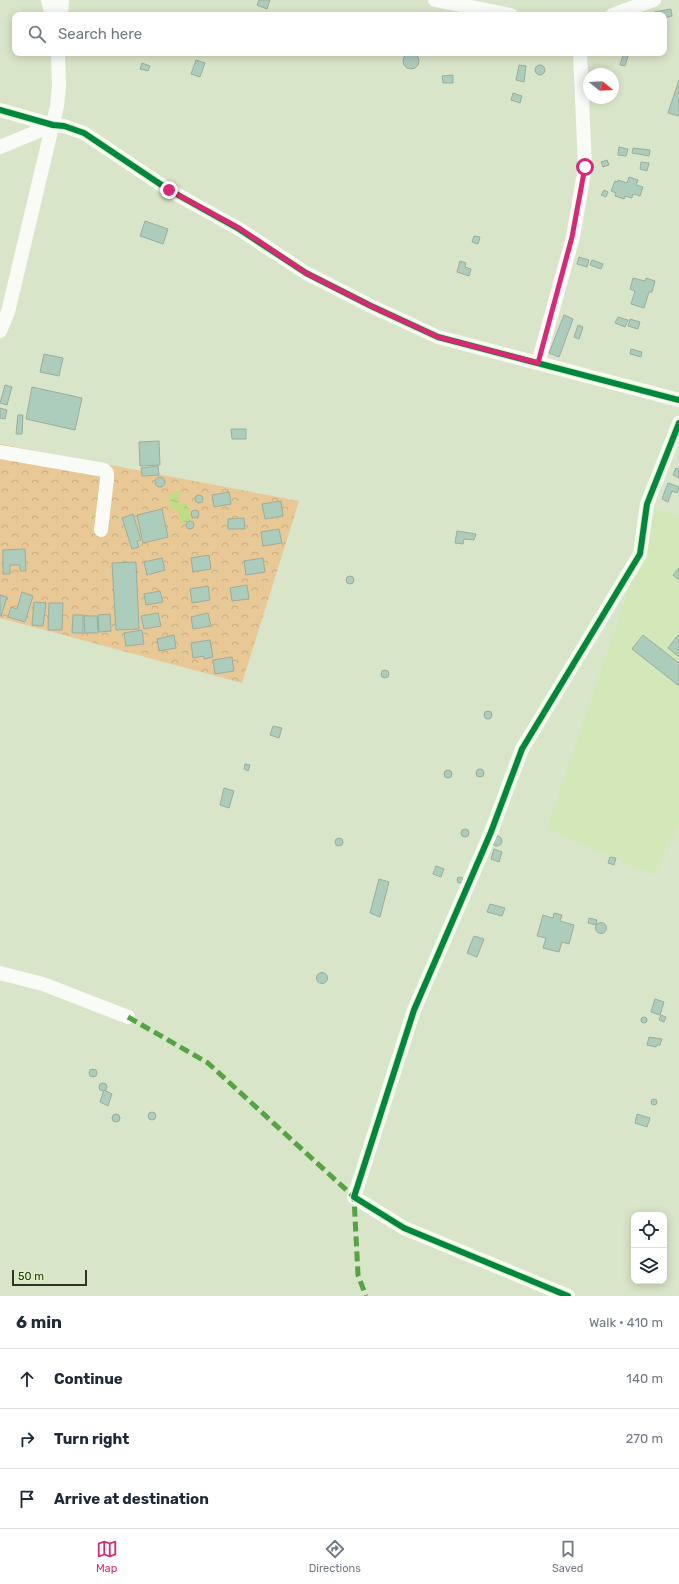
<!DOCTYPE html>
<meta charset="utf-8">
<style>
body{margin:0;font-family:Rubik,sans-serif;background:#f2f2f3;color:#1f2937}
.controls{position:absolute;right:12px;bottom:12px;display:grid;overflow:hidden;border-radius:8px;box-shadow:0 2px 10px #0003}
.controls button{width:36px;height:36px;display:grid;place-items:center;padding:0;border:0;border-bottom:1px solid #e0e1e3;background:#fff;color:#1f2937;font:20px sans-serif}
.compass{position:absolute;left:583px;top:68px;width:36px;height:36px;border-radius:50%;background:#fff;box-shadow:0 2px 10px #0003;rotate:108deg}
.scale{position:absolute;left:12px;bottom:10px;width:75px;box-sizing:border-box;padding-left:4px;border:2px solid #2e3621;border-top:0;font-size:11px;line-height:14px;white-space:nowrap;color:#2e3621;-webkit-text-stroke:3px #dbf1bc;paint-order:stroke}
.stop{position:absolute;width:12px;height:12px;margin:-9px;border:3px solid #db2777;border-radius:50%;background:#fff}
.stop.end{background:#db2777;border-color:#fff;box-shadow:0 1px 4px #0008}
.list{margin:0;padding:0;list-style:none}
h2{display:flex;justify-content:space-between;align-items:center;height:52px;margin:0;padding:0 16px;font-size:17px}
h2 small{font-size:13px;font-weight:400;color:#747a83}
.list li{display:grid;grid-template-columns:26px 1fr auto;gap:12px;align-items:center;box-sizing:border-box;height:60px;padding:0 16px;border-top:1px solid #e0e1e3}
.list b{display:block;font-size:15px;white-space:nowrap}
.list em{font-size:13px;font-style:normal;color:#747a83}
.icon{flex:none;width:22px;height:22px;fill:none;stroke:currentColor;stroke-width:2;stroke-linecap:round;stroke-linejoin:round}
.map{position:relative;flex:none;width:679px;height:1296px;overflow:hidden}
.search{position:absolute;background:#fff;box-shadow:0 2px 10px #0003;left:12px;right:12px;top:12px;height:44px;display:flex;align-items:center;gap:10px;box-sizing:border-box;padding:0 14px;border-radius:8px;color:#747a83;font-size:15px}
.sheet{height:232px;background:#fff}
nav{display:flex;justify-content:space-around;align-items:center;box-sizing:border-box;height:56px;border-top:1px solid #e0e1e3;background:#fff;font-size:11px;color:#747a83}
nav a{display:grid;justify-items:center;gap:2px}
nav .on{color:#db2777}
.map>svg:first-child{display:block}
.built{fill:#d4e7b8}
.forest{fill:url(#forest-crowns)}
.water{fill:url(#water-ripples)}
.building{fill:#acccbc;stroke:#9aad9f}
.lines{fill:none;stroke-linecap:round;stroke-linejoin:round}
.minor{stroke:#f9fbf7;stroke-width:14}
.quiet{stroke:#52a541;stroke-width:5;stroke-dasharray:10 5;stroke-linecap:butt}
.cycleway-casing{stroke:#dbf1bc;stroke-width:8}
.cycleway{stroke:#00873e;stroke-width:6}
.route{stroke:#db2777;stroke-width:5}
</style>
<div class="map">
<svg width="679" height="1296" viewBox="0 0 679 1296">
<defs>
<pattern id="forest-crowns" width="20" height="18" patternUnits="userSpaceOnUse"><rect width="20" height="18" fill="#e8c895"/><path d="M2 6a3 3 0 1 1 6 0M12 15a3 3 0 1 1 6 0" fill="none" stroke="#c7ac80"/></pattern>
<pattern id="water-ripples" width="26" height="14" patternUnits="userSpaceOnUse"><rect width="26" height="14" fill="#bdde83"/><path d="M2 4q2-2 4 0t4 0M15 11q2-2 4 0t4 0" fill="none" stroke="#a3bf71"/></pattern>
</defs>
<rect width="100%" height="100%" fill="#d9e5c8"/>
<!-- built -->
<polygon class="built" points="656,509 679,515 679,825 654,875 547,829"/>
<!-- forest -->
<polygon class="forest" points="0,444 299,501 242,683 0,618"/>
<!-- water -->
<polygon class="water" points="180,491 181,496 177,497 179,505 186,503 191,520 181,523 178,509 172,510 168,495"/>
<!-- building -->
<g class="building">
<polygon points="259,0 270,0 267,9 257,5"/>
<polygon points="671,9 672,16 664,18 664,15 655,15 654,12"/>
<circle cx="411" cy="61" r="8"/>
<polygon points="623,55 628,56 625,66 620,65"/>
<polygon points="196,60 205,63 200,77 191,74"/>
<polygon points="142,63 150,66 148,71 140,69"/>
<circle cx="540" cy="70" r="5"/>
<polygon points="519,65 526,66 524,82 516,80"/>
<polygon points="453,75 453,83 443,83 442,76"/>
<polygon points="679,80 679,113 678,116 668,113"/>
<polygon points="513,93 522,96 520,103 511,100"/>
<polygon points="594,98 606,98 605,102 593,100"/>
<polygon points="619,147 628,149 626,156 618,155"/>
<polygon points="633,148 650,150 649,156 632,153"/>
<polygon points="607,160 609,165 603,167 601,162"/>
<polygon points="641,162 649,163 647,171 640,169"/>
<polygon points="629,177 638,180 636,185 643,187 640,196 633,194 632,198 625,196 624,199 615,196 616,193 611,191 615,181 618,182 618,180 627,183"/>
<polygon points="604,190 608,192 606,197 601,195"/>
<polygon points="145,221 168,229 163,244 140,236"/>
<polygon points="474,236 480,237 478,244 472,242"/>
<polygon points="579,257 589,260 587,267 577,264"/>
<polygon points="592,260 603,264 601,269 590,265"/>
<polygon points="460,261 466,263 465,267 471,269 469,276 457,272"/>
<polygon points="633,278 645,281 646,278 655,281 652,292 649,292 644,308 631,304 635,291 630,289"/>
<polygon points="564,315 573,319 559,357 549,353"/>
<polygon points="618,317 628,320 625,327 615,323"/>
<polygon points="630,319 640,322 638,329 628,326"/>
<polygon points="578,325 583,327 579,339 574,337"/>
<polygon points="631,349 642,352 641,357 630,354"/>
<polygon points="44,354 63,358 59,376 40,372"/>
<polygon points="5,385 12,387 7,405 0,403"/>
<polygon points="32,387 82,398 75,430 26,419"/>
<polygon points="0,408 7,410 5,419 0,418"/>
<polygon points="18,415 23,415 22,434 16,434"/>
<polygon points="231,429 246,429 246,439 232,439"/>
<polygon points="159,441 160,465 140,466 139,442"/>
<polygon points="158,466 159,475 142,476 141,468"/>
<polygon points="676,468 679,469 679,478 673,475"/>
<circle cx="160" cy="482" r="5"/>
<polygon points="668,483 679,487 677,493 672,491 668,502 662,499"/>
<polygon points="229,492 231,504 214,507 212,495"/>
<circle cx="199" cy="499" r="4"/>
<polygon points="281,501 283,516 265,519 262,504"/>
<polygon points="162,509 168,537 143,543 137,515"/>
<circle cx="195" cy="514" r="4"/>
<polygon points="133,514 141,540 137,541 139,547 132,549 122,518"/>
<polygon points="244,518 245,529 228,529 228,519"/>
<circle cx="190" cy="525" r="4"/>
<polygon points="279,529 282,543 263,546 261,532"/>
<polygon points="457,531 476,534 474,540 464,539 463,544 455,543"/>
<polygon points="25,549 26,571 20,571 20,565 10,565 10,574 3,574 3,550"/>
<polygon points="209,555 211,569 193,572 191,558"/>
<polygon points="162,558 165,570 147,575 144,562"/>
<polygon points="263,558 265,572 246,575 244,561"/>
<polygon points="136,562 139,629 116,630 112,563"/>
<polygon points="679,568 679,580 673,575"/>
<circle cx="350" cy="580" r="4"/>
<polygon points="247,585 249,599 232,601 230,588"/>
<polygon points="208,586 210,600 192,603 190,589"/>
<polygon points="160,591 163,602 146,605 144,594"/>
<polygon points="22,592 33,596 25,622 8,617 11,607 17,609"/>
<polygon points="0,595 7,597 1,616 0,616"/>
<polygon points="34,602 46,603 43,626 32,625"/>
<polygon points="49,603 63,603 62,630 48,630"/>
<polygon points="158,613 161,626 144,629 141,616"/>
<polygon points="208,613 211,626 193,629 191,617"/>
<polygon points="110,614 111,631 99,632 98,615"/>
<polygon points="73,615 83,615 83,633 72,633"/>
<polygon points="84,616 97,616 98,633 85,633"/>
<polygon points="142,630 144,644 126,646 124,633"/>
<polygon points="174,635 176,648 159,651 157,639"/>
<polygon points="643,635 679,663 679,686 632,649"/>
<polygon points="678,635 679,636 679,657 668,648"/>
<polygon points="210,640 213,657 204,659 204,656 193,658 191,643"/>
<polygon points="232,657 234,671 215,674 213,660"/>
<circle cx="385" cy="674" r="4"/>
<circle cx="488" cy="715" r="4"/>
<polygon points="273,726 282,728 279,738 270,735"/>
<polygon points="245,764 250,765 248,771 244,769"/>
<circle cx="480" cy="773" r="4"/>
<circle cx="448" cy="774" r="4"/>
<polygon points="224,788 234,791 229,808 220,805"/>
<circle cx="465" cy="833" r="4"/>
<circle cx="497" cy="841" r="5"/>
<circle cx="339" cy="842" r="4"/>
<polygon points="494,849 502,852 499,862 491,859"/>
<polygon points="610,857 616,858 614,865 608,863"/>
<polygon points="436,866 444,869 441,877 433,874"/>
<circle cx="460" cy="880" r="3"/>
<polygon points="379,879 389,882 380,917 370,913"/>
<polygon points="490,904 505,908 502,916 487,912"/>
<polygon points="554,913 562,915 560,921 574,925 569,944 562,942 559,952 543,948 546,938 537,936 543,915 553,918"/>
<polygon points="589,918 597,920 596,925 588,923"/>
<circle cx="601" cy="928" r="5.5"/>
<polygon points="474,936 484,939 477,957 467,953"/>
<circle cx="322" cy="978" r="5.5"/>
<polygon points="655,999 664,1002 660,1015 651,1012"/>
<polygon points="661,1015 666,1017 664,1022 659,1020"/>
<circle cx="644" cy="1020" r="3"/>
<polygon points="649,1037 662,1039 660,1045 657,1045 656,1047 647,1045"/>
<circle cx="93" cy="1073" r="4"/>
<circle cx="103" cy="1087" r="4"/>
<polygon points="104,1090 112,1094 108,1106 100,1102"/>
<circle cx="654" cy="1102" r="3"/>
<circle cx="152" cy="1116" r="4"/>
<polygon points="637,1114 650,1118 647,1127 635,1123"/>
<circle cx="116" cy="1118" r="4"/>
</g>
<g class="lines">
<!-- minor -->
<g class="minor">
<polyline points="48,0 52,15"/>
<polyline points="435,0 511,15"/>
<polyline points="61,15 62,0"/>
<polyline points="612,15 654,0"/>
<polyline points="0,110 53,125 64,126 84,133 169,190 239,229 306,273 371,306 438,337 679,400"/>
<polyline points="0,147 53,125"/>
<polyline points="0,331 8,312 57,106 59,86 58,53"/>
<polyline points="538,363 573,237 585,167 580,53"/>
<polyline points="0,452 104,470 107,473 107,479 101,530"/>
<polyline points="0,973 43,984 128,1017"/>
<polyline points="568,1296 404,1228 354,1197 414,1010 491,832 522,749 640,554 647,504 679,423"/>
</g>
<!-- quiet -->
<polyline class="quiet" points="128,1017 208,1063 354,1197 358,1275 366,1296"/>
<!-- cycleway casing -->
<g class="cycleway-casing">
<g id="cycleway">
<polyline points="0,110 53,125 64,126 84,133 169,190 239,229 306,273 371,306 438,337 679,400"/>
<polyline points="568,1296 404,1228 354,1197 414,1010 491,832 522,749 640,554 647,504 679,423"/>
</g>
</g>
<!-- cycleway -->
<use href="#cycleway" class="cycleway"/>
</g>
<g class="lines">
<!-- route -->
<polyline class="route" points="169,190 239,228 306,273 371,306 438,337 538,363 572,237 585,167"/>
</g>
</svg>
<div class="controls">
<button><svg class="icon" aria-label="locate" viewBox="0 0 24 24"><circle cx="12" cy="12" r="6"/><path d="M12 2v4M12 18v4M2 12h4M18 12h4"/></svg></button>
<button><svg class="icon" aria-label="layers" viewBox="0 0 24 24"><path d="M12 4l9 5-9 5-9-5zM3 14l9 5 9-5"/></svg></button>
</div>
<svg class="compass" viewBox="-18 -18 36 36"><path d="M0-13l5 13h-10z" fill="#e53935"/><path d="M0 13l5-13h-10z" fill="#747a83"/></svg>
<div class="scale">50 m</div>
<div class="stop" style="left:585px;top:167px"></div>
<div class="stop end" style="left:169px;top:190px"></div>
<div class="search"><svg class="icon" aria-label="search" viewBox="0 0 24 24"><circle cx="10" cy="10" r="6"/><path d="M15 15l6 6"/></svg>Search here</div>
</div>
<section class="sheet">
<h2>6 min<small>Walk · 410 m</small></h2>
<ul class="list">
<li><svg class="icon" aria-label="ahead" viewBox="0 0 24 24"><path d="M12 20V5M6 11l6-6 6 6"/></svg><div><b>Continue</b></div><em>140 m</em></li>
<li><svg class="icon" aria-label="right" viewBox="0 0 24 24"><path d="M7 20v-9h11M14 6l5 5-5 5"/></svg><div><b>Turn right</b></div><em>270 m</em></li>
<li><svg class="icon" aria-label="arrive" viewBox="0 0 24 24"><path d="M6 21V4h12l-3 4 3 4H6"/></svg><div><b>Arrive at destination</b></div></li>
</ul>
</section>
<nav>
<a class="on"><svg class="icon" aria-label="map" viewBox="0 0 24 24"><path d="M3 6l6-2 6 2 6-2v14l-6 2-6-2-6 2zM9 4v14M15 6v14"/></svg>Map</a>
<a><svg class="icon" aria-label="directions" viewBox="0 0 24 24"><path d="M12 3l9 9-9 9-9-9zM9 14v-3h6M13 9l2 2-2 2"/></svg>Directions</a>
<a><svg class="icon" aria-label="saved" viewBox="0 0 24 24"><path d="M7 4h10v16l-5-4-5 4z"/></svg>Saved</a>
</nav>
